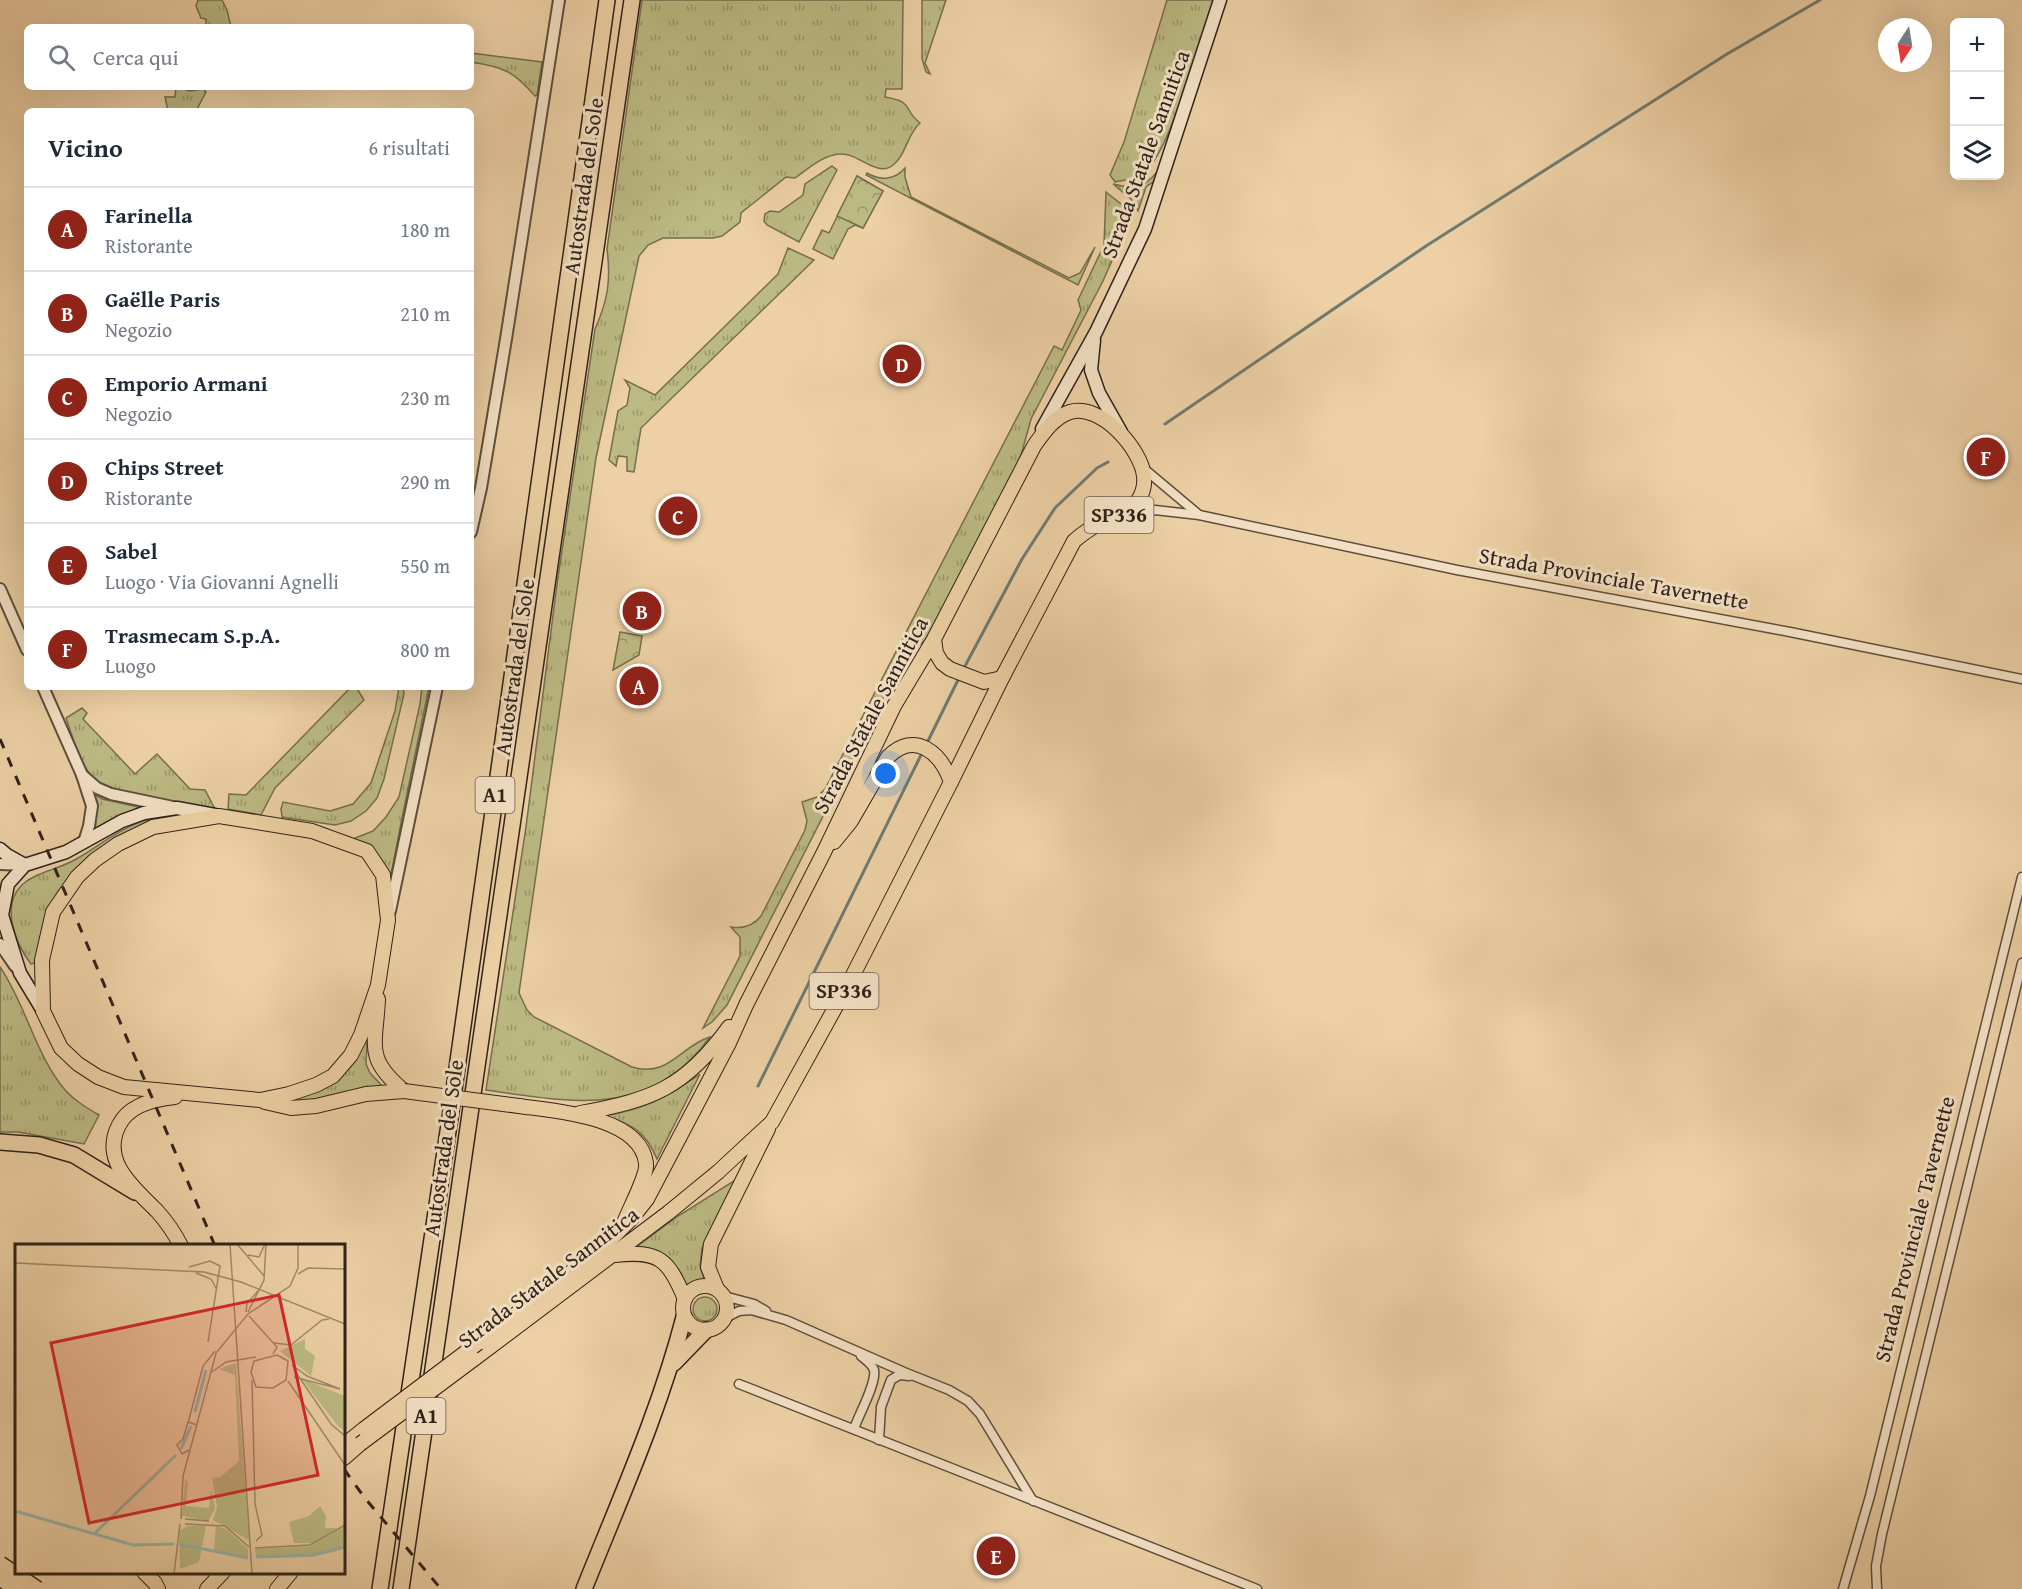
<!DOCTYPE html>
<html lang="it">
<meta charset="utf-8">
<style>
body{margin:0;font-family:"Gentium Book Plus",serif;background:#f6f6f7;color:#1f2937}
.controls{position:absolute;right:18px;top:18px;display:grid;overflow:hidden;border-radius:9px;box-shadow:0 6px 24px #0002}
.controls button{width:54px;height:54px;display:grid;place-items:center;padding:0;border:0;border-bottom:2px solid #e0e1e3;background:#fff;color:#1f2937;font:30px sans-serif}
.compass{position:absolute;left:1878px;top:18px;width:54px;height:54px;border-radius:50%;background:#fff;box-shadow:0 6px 24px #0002;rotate:192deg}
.you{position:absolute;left:886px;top:774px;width:21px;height:21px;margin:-15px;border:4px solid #fff;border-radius:50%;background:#1a73e8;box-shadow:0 0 0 9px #1a73e833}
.badge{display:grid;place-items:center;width:39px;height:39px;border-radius:50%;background:#8f2418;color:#fff;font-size:20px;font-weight:700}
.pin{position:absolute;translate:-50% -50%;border:3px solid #fff;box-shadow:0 2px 6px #0006}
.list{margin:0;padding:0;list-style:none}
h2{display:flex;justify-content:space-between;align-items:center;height:78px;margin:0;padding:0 24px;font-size:26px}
h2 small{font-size:20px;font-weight:400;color:#747a83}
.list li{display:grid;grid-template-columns:39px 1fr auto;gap:18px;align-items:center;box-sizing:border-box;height:84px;padding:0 24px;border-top:2px solid #e0e1e3}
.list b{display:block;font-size:22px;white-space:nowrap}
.list p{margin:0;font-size:20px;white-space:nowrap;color:#747a83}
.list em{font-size:20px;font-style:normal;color:#747a83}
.icon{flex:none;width:33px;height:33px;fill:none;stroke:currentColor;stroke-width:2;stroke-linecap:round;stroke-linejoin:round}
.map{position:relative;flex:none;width:2022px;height:1589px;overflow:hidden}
.search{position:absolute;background:#fff;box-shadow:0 6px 24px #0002;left:24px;top:24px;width:450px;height:66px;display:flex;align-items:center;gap:15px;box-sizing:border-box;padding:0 21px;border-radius:9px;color:#747a83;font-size:22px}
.panel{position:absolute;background:#fff;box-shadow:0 6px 24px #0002;left:24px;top:108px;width:450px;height:582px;border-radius:9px}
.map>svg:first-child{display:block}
.grass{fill:url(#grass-tufts);stroke:#766e4e;stroke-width:1.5}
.park{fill:url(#park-crowns);stroke:#766e4e;stroke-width:1.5}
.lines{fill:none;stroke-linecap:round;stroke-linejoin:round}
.stream{stroke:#6f7b71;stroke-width:3}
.minor-casing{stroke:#5e4e3c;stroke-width:11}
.tertiary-casing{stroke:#5e4e3c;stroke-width:14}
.secondary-casing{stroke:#2f2219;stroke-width:15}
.primary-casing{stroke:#2f2219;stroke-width:16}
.trunk-casing{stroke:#2f2219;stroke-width:18}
.motorway-casing{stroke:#2f2219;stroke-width:18}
.minor{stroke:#f3e0c4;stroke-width:8}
.tertiary{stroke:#f3e0c4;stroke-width:10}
.secondary{stroke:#f3e0c4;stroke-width:12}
.primary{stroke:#edd0a5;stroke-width:14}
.trunk{stroke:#edd0a5;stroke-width:15}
.motorway{stroke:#edd0a5;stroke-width:15}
.rail{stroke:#2f2219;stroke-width:3;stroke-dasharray:10 10;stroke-linecap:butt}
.primary-bridge-casing{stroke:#2f2219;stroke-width:16;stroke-linecap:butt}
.trunk-bridge-casing{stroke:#2f2219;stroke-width:18;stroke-linecap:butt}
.primary-bridge{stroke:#edd0a5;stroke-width:14}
.trunk-bridge{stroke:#edd0a5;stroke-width:15}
.labels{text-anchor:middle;stroke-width:6;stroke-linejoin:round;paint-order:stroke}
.shield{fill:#f3e0c4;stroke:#6a5b4c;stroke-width:1.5}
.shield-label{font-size:21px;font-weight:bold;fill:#2f2219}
.street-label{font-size:22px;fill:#2f2219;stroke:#f3e0c4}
.inset-river{fill:none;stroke:#99b6ab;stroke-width:3}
.inset-road{fill:none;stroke:#a18a6d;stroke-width:1.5}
.view{fill:#d62828;fill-opacity:0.15;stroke:#d62828;stroke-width:3}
.inset-edge{fill:none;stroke:#2f2219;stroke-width:3}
</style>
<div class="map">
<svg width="2022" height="1589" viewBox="0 0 2022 1589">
<defs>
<pattern id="grass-tufts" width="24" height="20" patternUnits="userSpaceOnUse" patternTransform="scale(1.5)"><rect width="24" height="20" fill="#bcba83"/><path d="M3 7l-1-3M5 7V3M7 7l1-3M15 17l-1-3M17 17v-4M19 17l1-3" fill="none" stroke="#99976a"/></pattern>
<pattern id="park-crowns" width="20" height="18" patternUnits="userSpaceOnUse" patternTransform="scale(1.5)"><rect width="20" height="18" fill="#bcba83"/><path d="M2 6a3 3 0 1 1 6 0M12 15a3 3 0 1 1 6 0" fill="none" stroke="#99976a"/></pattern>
</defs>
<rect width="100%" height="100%" fill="#edd0a5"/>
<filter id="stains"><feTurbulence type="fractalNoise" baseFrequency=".00333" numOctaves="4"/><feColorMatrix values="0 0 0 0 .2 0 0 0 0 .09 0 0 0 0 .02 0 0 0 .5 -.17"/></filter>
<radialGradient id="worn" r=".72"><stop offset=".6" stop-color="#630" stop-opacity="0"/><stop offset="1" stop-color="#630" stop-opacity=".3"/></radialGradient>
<!-- grass -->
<g class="grass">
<polygon points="198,0 222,0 227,10 231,27 206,27 206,19 201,18 196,6"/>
<path d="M642 0H903L902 89H886L885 97C915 102 902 109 920 123 907 134 906 156 892 166 876 177 857 152 840 154 823 155 809 168 795 178L786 177 741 213 740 222 722 236 713 238H663L648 245 639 256 596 458 519 993 527 1010 534 1017 632 1067C669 1078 680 1046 710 1037 651 1120 572 1102 486 1090L526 827 557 584 595 329C608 300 611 280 607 249Z"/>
<polygon points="922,0 946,0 925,63 930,74 926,72 922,59"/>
<path d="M1167 0H1214C1202 36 1169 156 1142 175 1135 180 1123 180 1115 182L1110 175 1124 142Z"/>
<path d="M471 53 542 62 537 95 535 96C513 71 504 67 471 62Z"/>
<polygon points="176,87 190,91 203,89 206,92 196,111 168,111 165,97 175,97"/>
<polygon points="832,166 837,170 799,242 767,225 764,221 765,214 770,211 779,212 803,195 805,184"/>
<path d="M905 168V177L911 197 1069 278 1080 273 1095 247 1078 285 866 175 867 173C880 181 895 180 905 168Z"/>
<path d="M1157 172 1159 173 1157 179 1146 187 1138 211 1131 199 1113 184C1133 189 1144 188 1157 172Z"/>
<polygon points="857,176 883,191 863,228 855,225 848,229 833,259 813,249 822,230 829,233"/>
<path d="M1106 192 1121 204 1126 214 1124 233 1103 281 1031 419 1020 459 927 639 905 655 727 1005 712 1022 703 1028 740 956V937L731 927C743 929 753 926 761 916L805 830 807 821 802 802 817 797 825 789 1054 346 1062 350 1081 310 1078 300 1104 245Z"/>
<polygon points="788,248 814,260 641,428 634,472 627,471 627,457 618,456 616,466 609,460 618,411 627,405 630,388 625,380 655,395 778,274"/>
<polygon points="351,687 356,687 364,700 275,788 261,815 228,809 229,794 246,795"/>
<polygon points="399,687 403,687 404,694 384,779 377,798 366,811 351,821 335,825 282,817 281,809 283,802 330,811 353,804 371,783 395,711"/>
<polygon points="422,687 429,687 402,818 387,896 385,877 350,840 373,831 386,817 399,797 420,704"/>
<path d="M82 708 87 713 83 719 135 774 157 754 190 789 205 790 215 809 105 789C80 770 76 746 66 718Z"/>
<polygon points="92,793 102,799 139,807 97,830 95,829 97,811"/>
<path d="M160 817 162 819 76 873 35 963 31 964C15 943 0 905 23 884 38 871 61 869 78 858 105 842 128 822 160 817Z"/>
<path d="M0 967C26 1005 35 1054 65 1090 75 1101 87 1108 99 1115L84 1144 18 1132H0Z"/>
<polygon points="368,1021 366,1064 370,1073 384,1088 325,1099 287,1101 327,1085"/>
<path d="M700 1074 657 1159C646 1132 632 1124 605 1116 648 1108 664 1099 700 1074Z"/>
<path d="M737 1179 702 1248 700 1266 704 1279 694 1281 687 1286C672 1256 667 1255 635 1248L678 1216Z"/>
<circle cx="705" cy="1309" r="12"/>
</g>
<!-- park -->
<g class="park">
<polygon points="857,176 883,191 863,228 837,216"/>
<polygon points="620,632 642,636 639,655 613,670"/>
</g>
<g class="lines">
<!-- stream -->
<g class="stream">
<polyline points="1165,424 1426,246 1727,54 1820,0"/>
<polyline points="964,668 1022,559 1055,508 1097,468 1108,462"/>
<polyline points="927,743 959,678"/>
<polyline points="758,1086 922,753"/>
</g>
<!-- minor casing -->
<g class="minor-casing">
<g id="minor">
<polyline points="1142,467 1198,514"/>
<polyline points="1126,514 1155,510 1199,515 1457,570 1790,632 2022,679"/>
<polyline points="724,1296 754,1304 766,1311"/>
<polyline points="725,1318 739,1311 751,1310 786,1320 904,1372 949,1390 968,1401 980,1414 1033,1501"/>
<polyline points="739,1384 1257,1589"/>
<path d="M854 1429C858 1416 877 1383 874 1370 872 1364 866 1360 861 1356"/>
<polyline points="879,1440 881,1407 891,1380 899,1375 909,1376"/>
<polyline points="1843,1589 1870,1496 2022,877"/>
<polyline points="1877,1589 1876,1566 1882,1534 2022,963"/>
</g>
</g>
<!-- tertiary casing -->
<g class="tertiary-casing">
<g id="tertiary">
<polyline points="471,532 481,488 506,339 559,0"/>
<polyline points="0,589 27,650"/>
<polyline points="43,687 82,775 92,806 89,826 84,842"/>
<polyline points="82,775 97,788 111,794 173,807"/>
<polyline points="0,864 25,865"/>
<polyline points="390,911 437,687"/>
<polyline points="0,944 15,966"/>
</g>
</g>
<!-- secondary casing -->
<g class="secondary-casing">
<g id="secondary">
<polyline points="1094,340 1091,370 1099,393 1121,432"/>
<polyline points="1042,429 1096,332 1145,229 1220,0"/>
<polyline points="0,849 7,855 25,865"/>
<polyline points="43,1011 20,973 2,915 8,884 25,865 66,852 122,821 144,813 177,808 215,815"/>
</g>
</g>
<!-- primary casing -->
<g class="primary-casing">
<g id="primary">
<polygon points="219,816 312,831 367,851 383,875 388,920 378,985 361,1035 351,1055 333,1076 316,1085 289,1094 260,1100 124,1087 98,1077 78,1064 61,1048 43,1011 42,960 53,912 77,877 95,860 118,844 153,827"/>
<path d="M834 842 851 821 888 757C915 730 941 753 951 782"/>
<path d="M378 999C376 1045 364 1058 404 1091"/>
<path d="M175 1097C154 1099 129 1105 119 1125 100 1161 134 1188 157 1211 166 1221 175 1234 181 1246"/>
<polyline points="265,1102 291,1108 316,1106 366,1094 404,1091"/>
<path d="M519 1106C554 1111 640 1116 646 1163 648 1175 629 1209 624 1223"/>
<path d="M580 1113C652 1100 685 1088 729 1027"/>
<path d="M615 1255C659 1250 668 1259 685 1299"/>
<circle cx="705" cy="1308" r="22"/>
<polyline points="717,1289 708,1267 711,1244 768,1129"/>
<path d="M478 1343 599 1251 632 1218 647 1199 729 1043 746 1005 824 852 894 706 934 639 1034 446C1043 433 1054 417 1070 412 1101 403 1141 449 1144 476 1145 485 1142 495 1137 502 1130 512 1115 516 1105 520 1094 526 1083 533 1074 541L1002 678 984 682 950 669 942 663 936 653 934 639"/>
<polyline points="474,1359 668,1213 718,1172 772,1122 851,979 951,782 1004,674"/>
<polyline points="344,1445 364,1429"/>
<polyline points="344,1458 360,1444"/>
<polyline points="144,1572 155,1583 158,1589"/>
<polyline points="207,1589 223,1572"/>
<polyline points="277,1589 291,1572"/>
</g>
</g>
<!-- trunk casing -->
<g class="trunk-casing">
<g id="trunk">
<polyline points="0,1142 39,1145 74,1155 135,1192"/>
<polyline points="674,1363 706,1330"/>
<path d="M584 1589C620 1499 660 1410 684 1317"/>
</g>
</g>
<!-- motorway casing -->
<g class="motorway-casing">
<g id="motorway">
<polyline points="380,1589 451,1111 607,0"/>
<polyline points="401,1589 632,0"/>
</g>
</g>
<!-- minor -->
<use href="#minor" class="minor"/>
<!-- tertiary -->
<use href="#tertiary" class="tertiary"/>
<!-- secondary -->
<use href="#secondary" class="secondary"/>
<!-- primary -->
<use href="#primary" class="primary"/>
<!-- trunk -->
<use href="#trunk" class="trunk"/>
<!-- motorway -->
<use href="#motorway" class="motorway"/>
<!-- rail -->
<g class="rail">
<polyline points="0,739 215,1246"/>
<polyline points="344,1469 364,1497 441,1589"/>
</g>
<!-- primary-bridge casing -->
<g class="primary-bridge-casing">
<g id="primary-bridge">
<polyline points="404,1091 519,1106"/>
<polyline points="364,1429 478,1343"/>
<polyline points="360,1444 474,1359"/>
</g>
</g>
<!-- trunk-bridge casing -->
<g class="trunk-bridge-casing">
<g id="trunk-bridge">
<polyline points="0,1564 37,1589"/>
<polyline points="0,1578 16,1589"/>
</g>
</g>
<!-- primary-bridge -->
<use href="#primary-bridge" class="primary-bridge"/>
<!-- trunk-bridge -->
<use href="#trunk-bridge" class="trunk-bridge"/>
</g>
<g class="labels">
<!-- shield labels -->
<g class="shield">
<rect x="1084.5" y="497" width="69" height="36" rx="4.5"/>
<rect x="475.5" y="777" width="39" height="36" rx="4.5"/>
<rect x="809.5" y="973" width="69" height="36" rx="4.5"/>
<rect x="406.5" y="1398" width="39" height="36" rx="4.5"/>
</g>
<g class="shield-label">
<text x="1119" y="522">SP336</text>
<text x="495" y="802">A1</text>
<text x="844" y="998">SP336</text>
<text x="426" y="1423">A1</text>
</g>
<!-- street labels -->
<g class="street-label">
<text transform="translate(1145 154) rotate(-70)" y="8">Strada Statale Sannitica</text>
<text transform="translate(583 186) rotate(-82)" y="8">Autostrada del Sole</text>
<text transform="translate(1614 578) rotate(10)" y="8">Strada Provinciale Tavernette</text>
<text transform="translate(514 667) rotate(-82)" y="8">Autostrada del Sole</text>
<text transform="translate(870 715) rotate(-62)" y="8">Strada Statale Sannitica</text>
<text transform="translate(443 1148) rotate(-82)" y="8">Autostrada del Sole</text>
<text transform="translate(1914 1229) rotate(-76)" y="8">Strada Provinciale Tavernette</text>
<text transform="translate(548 1277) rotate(-37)" y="8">Strada Statale Sannitica</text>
</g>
</g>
<!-- overview -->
<g transform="translate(15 1244)">
<rect width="330" height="330" fill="#edd0a5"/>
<path d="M290 95V105L300 112 296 132 265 107ZM221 119 234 296 198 276 202 263 197 234 205 233 224 217 220 131 204 125ZM286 134 330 152V187L322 181ZM170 237V235L173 238 171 262 194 264 196 245 200 265 193 277 167 272ZM305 262 311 272 310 284H322L300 299H279L274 278 294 272ZM173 282H191L184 318 165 325 164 287ZM201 282 211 285 233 305V314L199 307ZM330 282V304L326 306 297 313 241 314 240 305 296 302Z" fill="#bcba83"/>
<path class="inset-river" d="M180 168 191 126M166 205 176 182M0 267 118 301 159 300M80 289 161 211M164 300 233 314M241 313 298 311 330 303"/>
<path class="inset-road" d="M215 0 237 330M222 0 250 33M233 11 244 13 250 0M0 19 189 28 226 38 330 80M174 23 195 17 205 22 193 98M181 29 196 35 201 44M283 30 293 24 330 25M231 68 232 59 244 46M233 68 249 36 251 0M234 72 262 103 258 110M259 99 276 101 307 76 314 75M262 111 273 117 271 136 258 144 241 143 236 128 239 117ZM277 121 292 132 325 145 279 133M280 127 316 180 330 192M197 128 211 118 241 113M237 136 240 260 247 291 241 297M273 137 330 221M173 179 188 122 200 107M174 206 167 210 162 201 168 195 173 178 182 181M166 275 168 232 201 109 233 70 275 42 283 24V0M170 275 194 277M170 280 210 282 234 303M240 304 295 301 330 281M159 330 165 280"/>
<path class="view" d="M264 51 303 231 74 279 36 99Z"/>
<rect width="330" height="330" class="inset-edge"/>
</g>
<rect width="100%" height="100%" filter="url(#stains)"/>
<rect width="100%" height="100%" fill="url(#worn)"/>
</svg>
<div class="controls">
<button>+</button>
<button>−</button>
<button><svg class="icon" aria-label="layers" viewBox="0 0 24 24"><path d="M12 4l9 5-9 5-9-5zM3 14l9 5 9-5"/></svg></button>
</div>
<svg class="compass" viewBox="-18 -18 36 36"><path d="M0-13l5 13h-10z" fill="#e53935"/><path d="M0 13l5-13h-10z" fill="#747a83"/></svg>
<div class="you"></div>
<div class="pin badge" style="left:639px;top:686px">A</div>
<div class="pin badge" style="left:642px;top:611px">B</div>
<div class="pin badge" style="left:678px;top:516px">C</div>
<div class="pin badge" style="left:902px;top:364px">D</div>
<div class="pin badge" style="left:996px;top:1556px">E</div>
<div class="pin badge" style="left:1986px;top:457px">F</div>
<div class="search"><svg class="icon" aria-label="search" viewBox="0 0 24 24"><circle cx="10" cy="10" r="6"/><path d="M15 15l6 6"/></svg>Cerca qui</div>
<section class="panel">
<h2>Vicino<small>6 risultati</small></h2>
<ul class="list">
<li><span class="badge">A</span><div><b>Farinella</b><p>Ristorante</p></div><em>180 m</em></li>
<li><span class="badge">B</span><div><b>Gaëlle Paris</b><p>Negozio</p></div><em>210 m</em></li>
<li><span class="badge">C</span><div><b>Emporio Armani</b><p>Negozio</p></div><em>230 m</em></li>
<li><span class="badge">D</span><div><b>Chips Street</b><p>Ristorante</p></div><em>290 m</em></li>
<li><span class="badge">E</span><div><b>Sabel</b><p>Luogo · Via Giovanni Agnelli</p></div><em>550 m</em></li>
<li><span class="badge">F</span><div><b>Trasmecam S.p.A.</b><p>Luogo</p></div><em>800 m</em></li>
</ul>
</section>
</div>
